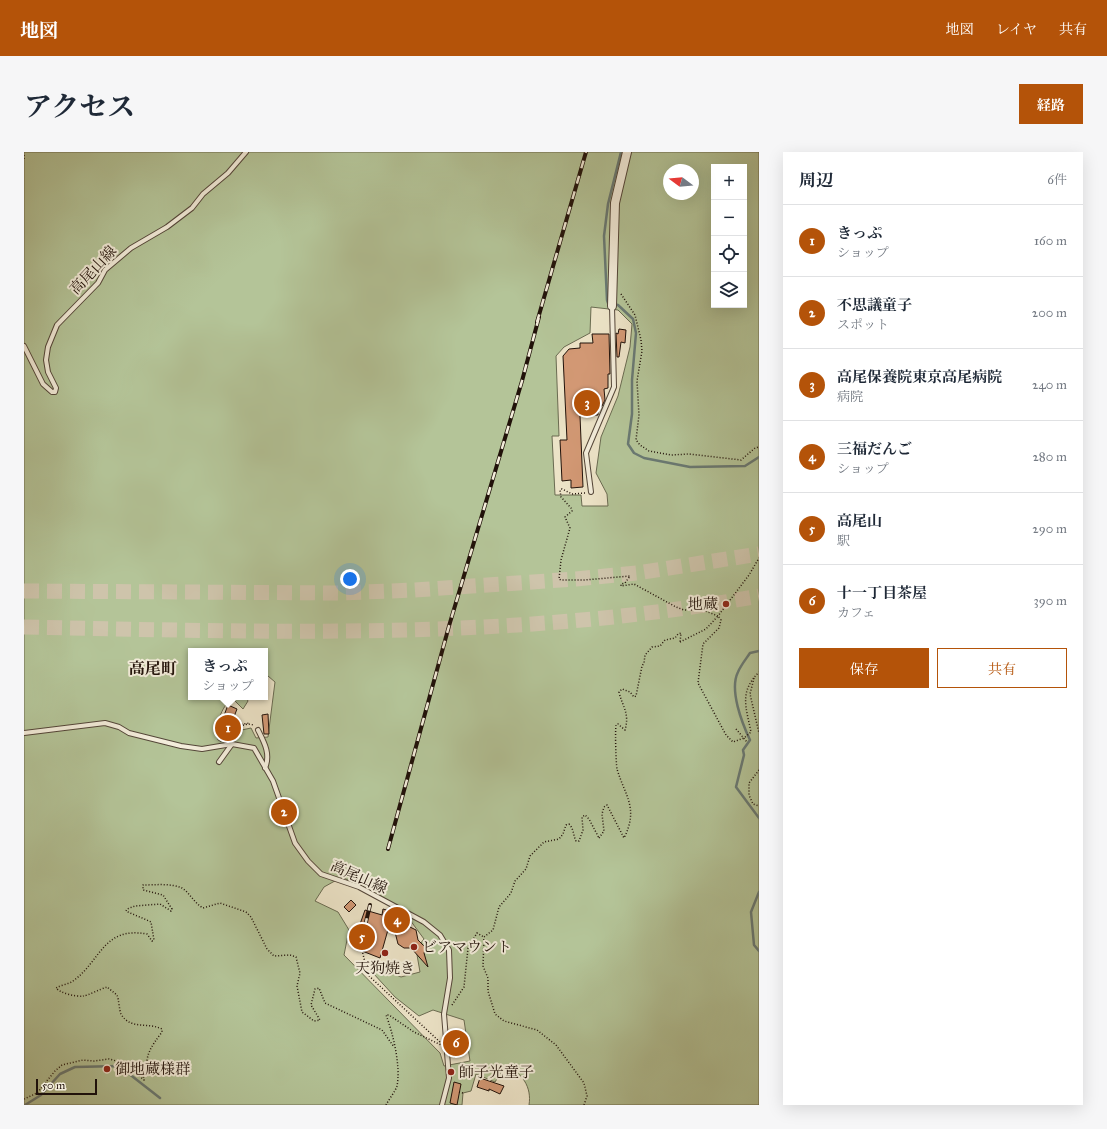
<!DOCTYPE html>
<html lang="ja">
<meta charset="utf-8">
<style>
body{margin:0;font-family:"IM FELL Great Primer","Noto Serif JP",serif;background:#f6f6f7;color:#1f2937}
.controls{position:absolute;right:12px;top:12px;display:grid;overflow:hidden;border-radius:0px;box-shadow:0 4px 16px #0002}
.controls button{width:36px;height:36px;display:grid;place-items:center;padding:0;border:0;border-bottom:1px solid #e0e1e3;background:#fff;color:#1f2937;font:20px sans-serif}
.compass{position:absolute;left:639px;top:12px;width:36px;height:36px;border-radius:50%;background:#fff;box-shadow:0 4px 16px #0002;rotate:286deg}
.scale{position:absolute;left:12px;bottom:10px;width:61px;box-sizing:border-box;padding-left:4px;border:2px solid #21120a;border-top:0;font-size:11px;line-height:14px;white-space:nowrap;color:#21120a;-webkit-text-stroke:3px #f3eddb;paint-order:stroke}
.you{position:absolute;left:326px;top:427px;width:14px;height:14px;margin:-10px;border:3px solid #fff;border-radius:50%;background:#1a73e8;box-shadow:0 0 0 6px #1a73e833}
.badge{display:grid;place-items:center;width:26px;height:26px;border-radius:50%;background:#b45309;color:#fff;font-size:13px;font-weight:700}
.pin{position:absolute;translate:-50% -50%;border:2px solid #fff;box-shadow:0 1px 4px #0006}
.popup{position:absolute;left:164px;top:496px;width:80px;height:52px;box-sizing:border-box;display:grid;place-content:center;border-radius:0px;background:#fff;filter:drop-shadow(0 1px 3px #0005);font-size:13px;white-space:nowrap;color:#747a83}
.popup b{font-size:15px;color:#1f2937}
.popup::after{content:'';position:absolute;left:50%;top:100%;margin-left:-8px;border:8px solid transparent;border-top-color:#fff}
.list{margin:0;padding:0;list-style:none}
h2{display:flex;justify-content:space-between;align-items:center;height:52px;margin:0;padding:0 16px;font-size:17px}
h2 small{font-size:13px;font-weight:400;color:#747a83}
.list li{display:grid;grid-template-columns:26px 1fr auto;gap:12px;align-items:center;box-sizing:border-box;height:72px;padding:0 16px;border-top:1px solid #e0e1e3}
.list b{display:block;font-size:15px;white-space:nowrap}
.list p{margin:0;font-size:13px;white-space:nowrap;color:#747a83}
.list em{font-size:13px;font-style:normal;color:#747a83}
.actions{display:flex;gap:8px;padding:12px 16px}
.actions a{flex:1;padding:9px 0;border:1px solid #b45309;border-radius:0px;text-align:center;font-size:14px;color:#b45309}
.actions .main{background:#b45309;color:#fff}
.icon{flex:none;width:22px;height:22px;fill:none;stroke:currentColor;stroke-width:2;stroke-linecap:round;stroke-linejoin:round}
.map{position:relative;flex:none;width:735px;height:953px;overflow:hidden;border-radius:0px}
header{display:flex;align-items:center;gap:24px;box-sizing:border-box;height:56px;padding:0 20px;background:#b45309;color:#fff}
header strong{font-size:19px}
nav{display:flex;gap:22px;margin-inline-start:auto;font-size:14px}
.intro{display:flex;align-items:center;justify-content:space-between;box-sizing:border-box;height:96px;padding:0 24px}
h1{margin:0;font-size:28px}
.button{padding:10px 18px;border-radius:0px;background:#b45309;color:#fff;font-size:14px;font-weight:700}
main{display:flex;gap:24px;padding:0 24px}
aside{flex:1;background:#fff;border-radius:0px;box-shadow:0 4px 16px #0002}
.map>svg:first-child{display:block}
.green{fill:#b4c498;stroke:#6a6b51;fill-rule:evenodd}
.lines{fill:none;stroke-linecap:round;stroke-linejoin:round}
.stream{stroke:#697973;stroke-width:2.5}
.building{fill:#d29874;stroke:#21120a}
.motorway-tunnel{stroke:#cec4ab;stroke-width:15;stroke-dasharray:15 8;stroke-linecap:butt}
.service-casing{stroke:#544639;stroke-width:6}
.minor-casing{stroke:#544639;stroke-width:10}
.path{stroke:#21120a;stroke-width:1.5;stroke-dasharray:1 2;stroke-linecap:butt}
.service{stroke:#f3eddb;stroke-width:4}
.minor{stroke:#f3eddb;stroke-width:8}
.rail-casing{stroke:#21120a;stroke-width:4}
.rail{stroke:#f3eddb;stroke-width:2.5;stroke-dasharray:8;stroke-linecap:butt}
.poi-dot{fill:#8f2418;stroke:#f3eddb;stroke-width:1.5}
.labels{text-anchor:middle;stroke-width:4;stroke-linejoin:round;paint-order:stroke}
.street-label{font-size:15px;fill:#21120a;stroke:#f3eddb}
.poi-label{font-size:15px;fill:#21120a;stroke:#f3eddb;text-anchor:start}
.neighbourhood-label{font-size:16px;font-weight:bold;fill:#21120a;stroke:#f3eddb}
</style>
<header>
<strong>地図</strong>
<nav><a>地図</a><a>レイヤ</a><a>共有</a></nav>
</header>
<div class="intro"><h1>アクセス</h1><a class="button">経路</a></div>
<main>
<div class="map">
<svg width="735" height="953" viewBox="0 0 735 953">
<rect width="100%" height="100%" fill="#ece3c7"/>
<filter id="stains"><feTurbulence type="fractalNoise" baseFrequency=".005" numOctaves="4"/><feColorMatrix values="0 0 0 0 .2 0 0 0 0 .09 0 0 0 0 .02 0 0 0 .5 -.17"/></filter>
<radialGradient id="worn" r=".72"><stop offset=".6" stop-color="#630" stop-opacity="0"/><stop offset="1" stop-color="#630" stop-opacity=".3"/></radialGradient>
<!-- green -->
<path class="green" d="M0 0H735V953H505C508 935 498 920 481 914L471 930 452 922 447 939 439 941 438 953H0ZM690 15H720V153H690ZM645 18H669V42H645ZM567 155 594 158 608 172 606 195 594 244 577 285 572 321 583 342 584 354H558L557 343H531L528 284H535L532 204 540 195 566 181ZM167 499H241V526L244 524 251 530 244 585 232 586 227 576 213 579 209 587 196 589 194 588C189 576 198 554 208 546L219 557 224 549 222 545H167ZM318 725 345 739 386 768 400 787 392 797 396 820 377 825 357 816 349 821 371 845 395 864 409 858 440 868 446 909 420 914 416 901 320 803 325 778 314 760 291 749 300 735Z"/>
<g class="lines">
<!-- stream -->
<g class="stream">
<polyline points="597,0 584,52 580,84 583,148 584,151 594,153 609,167 612,181 608,228 608,262 604,292 610,301 620,306 666,315 721,314 735,305"/>
<path d="M735 499 726 501C722 507 717 513 714 520 705 538 718 571 726 588L719 598 720 603 712 635 735 666"/>
<polyline points="735,740 727,760 730,793 735,799"/>
<polyline points="1,953 17,943 36,922 51,915 95,914 136,946"/>
</g>
</g>
<!-- building -->
<g class="building">
<polygon points="595,177 602,178 601,191 597,190 595,205 593,205 592,181 594,182"/>
<polygon points="568,182 585,182 586,222 584,222 584,236 580,237 581,248 578,254 574,254 574,263 556,264 559,335 547,336 547,328 538,329 536,288 543,288 539,204 545,197 556,196 556,191 569,191"/>
<polygon points="204,553 213,557 208,570 212,572 207,584 203,582 204,588 196,589 195,580 194,579"/>
<polygon points="244,562 245,582 240,582 238,563"/>
<polygon points="327,748 332,753 325,760 320,755"/>
<polygon points="359,757 369,760 356,806 328,795 341,758 358,763"/>
<polygon points="382,773 392,778 394,788 402,796 400,801 404,815 387,796 380,796 374,792 371,780"/>
<polygon points="434,878 438,903 430,905 425,879"/>
<polygon points="456,926 480,934 476,942 465,937 465,939 453,935"/>
<polygon points="430,930 437,932 433,953 426,951"/>
</g>
<g class="lines">
<!-- motorway-tunnel -->
<g class="motorway-tunnel">
<polyline points="0,439 317,441 390,438 552,427 613,421 735,402"/>
<path d="M0 475C246 480 492 489 735 444"/>
</g>
<!-- service casing -->
<g class="service-casing">
<g id="service">
<polyline points="0,194 19,232 28,240 31,240 32,236 24,220 22,208 24,195 33,173 74,131 81,118 107,96 143,75 168,56 179,42 204,21 222,0"/>
<polyline points="567,340 562,301 590,235 588,154"/>
<path d="M234 578C240 590 247 602 241 616"/>
<polyline points="0,581 81,571 95,575 105,581 157,594 178,597 208,592 230,596 249,629 271,691 284,709 297,722 335,735 400,770 416,783 425,798 426,826 420,862 425,926 418,953"/>
<polyline points="195,610 208,592"/>
</g>
</g>
<!-- minor casing -->
<g class="minor-casing">
<polyline id="minor" points="588,154 591,51 603,0"/>
</g>
<!-- path -->
<g class="path">
<polyline points="0,3 0,7"/>
<polyline points="597,142 611,163 617,188 618,199 613,229 615,263 612,288 616,293 625,299 647,303 665,302 717,308 731,296 735,295"/>
<polyline points="561,341 548,342 538,337 536,338 537,345 547,356 548,359 541,365 546,376 537,408 535,427 537,428 560,428 606,424 601,431 597,432 597,434 610,432 652,455 660,458 679,458 694,464 725,423 735,406"/>
<path d="M656 490 682 477 694 464 697 468 695 476 679 492 674 531 702 583 709 590 720 586 727 580C722 555 715 540 735 520"/>
<polyline points="730,526 726,542 735,581"/>
<polyline points="201,567 200,571 211,575 224,572 230,573"/>
<polyline points="206,569 205,571 212,573 226,571"/>
<polyline points="712,577 723,590"/>
<polyline points="735,618 725,631 725,643 729,652 735,654"/>
<path d="M575 686 580 679 578 662 580 655 583 653 600 686C615 656 601 644 593 617 592 611 591 580 592 573L594 572 601 578C606 561 598 554 595 540L598 537 606 540 610 545 612 544 618 514 620 511 621 503 628 495 636 494 641 488 651 486 654 482 657 481 656 490"/>
<polyline points="324,720 335,728"/>
<polyline points="338,798 344,823 416,890"/>
<polyline points="428,853 440,835 444,796 453,781 460,785"/>
<polyline points="435,940 439,941"/>
<path d="M0 947 13 941 31 919 38 913 59 908 70 909 85 907 100 911 120 928 119 921H123C121 902 127 895 138 880V877C124 870 106 878 97 862 95 857 95 848 93 843L83 835C76 837 63 844 59 844 52 845 36 841 32 836 37 833 45 832 49 829 77 809 79 774 123 782L128 789 130 788 127 770C119 766 110 763 102 759L103 757 111 754 136 752 147 759 148 757 139 743 119 738V733C130 733 147 731 158 736 166 741 170 751 179 756L196 751 222 760 227 765 243 797 250 804 266 803 272 805 276 821 273 834 278 860 290 869 296 868 287 853 291 837 295 836 301 851 358 878 370 895"/>
<path d="M362 953C365 947 371 940 373 934 377 915 369 881 362 863H365L390 880 417 893"/>
<path d="M560 953 563 944 560 931 532 893 513 878 480 869 471 862 464 839V826L459 814 460 785 469 778 475 755 487 741 491 729 502 717 506 704 520 690 535 687 539 682 542 673 545 672C550 677 549 683 552 689H555L559 678 558 665 561 663 565 667 575 686"/>
</g>
<!-- service -->
<use href="#service" class="service"/>
<!-- minor -->
<use href="#minor" class="minor"/>
<!-- rail casing -->
<g class="rail-casing">
<g id="rail">
<polyline points="513,170 562,0"/>
<polyline points="364,697 425,474 498,229 515,165"/>
<polyline points="341,774 346,753"/>
</g>
</g>
<!-- rail -->
<use href="#rail" class="rail"/>
</g>
<!-- markers -->
<g class="poi-dot">
<circle cx="702" cy="452" r="4"/>
<circle cx="390" cy="795" r="4"/>
<circle cx="361" cy="801" r="4"/>
<circle cx="83" cy="917" r="4"/>
<circle cx="427" cy="920" r="4"/>
</g>
<g class="labels">
<!-- street labels -->
<g class="street-label">
<text transform="translate(69 118) rotate(-47)" y="5">高尾山線</text>
<text transform="translate(335 725) rotate(24)" y="5">高尾山線</text>
</g>
<!-- poi labels -->
<g class="poi-label">
<text x="694" y="457" text-anchor="end">地蔵</text>
<text x="398" y="800">ビアマウント</text>
<text x="361" y="821" text-anchor="middle">天狗焼き</text>
<text x="91" y="922">御地蔵様群</text>
<text x="435" y="925">師子光童子</text>
</g>
<!-- neighbourhood labels -->
<g class="neighbourhood-label">
<text x="129" y="522">高尾町</text>
</g>
</g>
<rect width="100%" height="100%" filter="url(#stains)"/>
<rect width="100%" height="100%" fill="url(#worn)"/>
</svg>
<div class="controls">
<button>+</button>
<button>−</button>
<button><svg class="icon" aria-label="locate" viewBox="0 0 24 24"><circle cx="12" cy="12" r="6"/><path d="M12 2v4M12 18v4M2 12h4M18 12h4"/></svg></button>
<button><svg class="icon" aria-label="layers" viewBox="0 0 24 24"><path d="M12 4l9 5-9 5-9-5zM3 14l9 5 9-5"/></svg></button>
</div>
<svg class="compass" viewBox="-18 -18 36 36"><path d="M0-13l5 13h-10z" fill="#e53935"/><path d="M0 13l5-13h-10z" fill="#747a83"/></svg>
<div class="scale">50 m</div>
<div class="you"></div>
<div class="pin badge" style="left:204px;top:576px">1</div>
<div class="popup"><b>きっぷ</b>ショップ</div>
<div class="pin badge" style="left:260px;top:660px">2</div>
<div class="pin badge" style="left:563px;top:251px">3</div>
<div class="pin badge" style="left:373px;top:768px">4</div>
<div class="pin badge" style="left:338px;top:785px">5</div>
<div class="pin badge" style="left:432px;top:891px">6</div>
</div>
<aside>
<h2>周辺<small>6件</small></h2>
<ul class="list">
<li><span class="badge">1</span><div><b>きっぷ</b><p>ショップ</p></div><em>160 m</em></li>
<li><span class="badge">2</span><div><b>不思議童子</b><p>スポット</p></div><em>200 m</em></li>
<li><span class="badge">3</span><div><b>高尾保養院東京高尾病院</b><p>病院</p></div><em>240 m</em></li>
<li><span class="badge">4</span><div><b>三福だんご</b><p>ショップ</p></div><em>280 m</em></li>
<li><span class="badge">5</span><div><b>高尾山</b><p>駅</p></div><em>290 m</em></li>
<li><span class="badge">6</span><div><b>十一丁目茶屋</b><p>カフェ</p></div><em>390 m</em></li>
</ul>
<div class="actions"><a class="main">保存</a><a>共有</a></div>
</aside>
</main>
